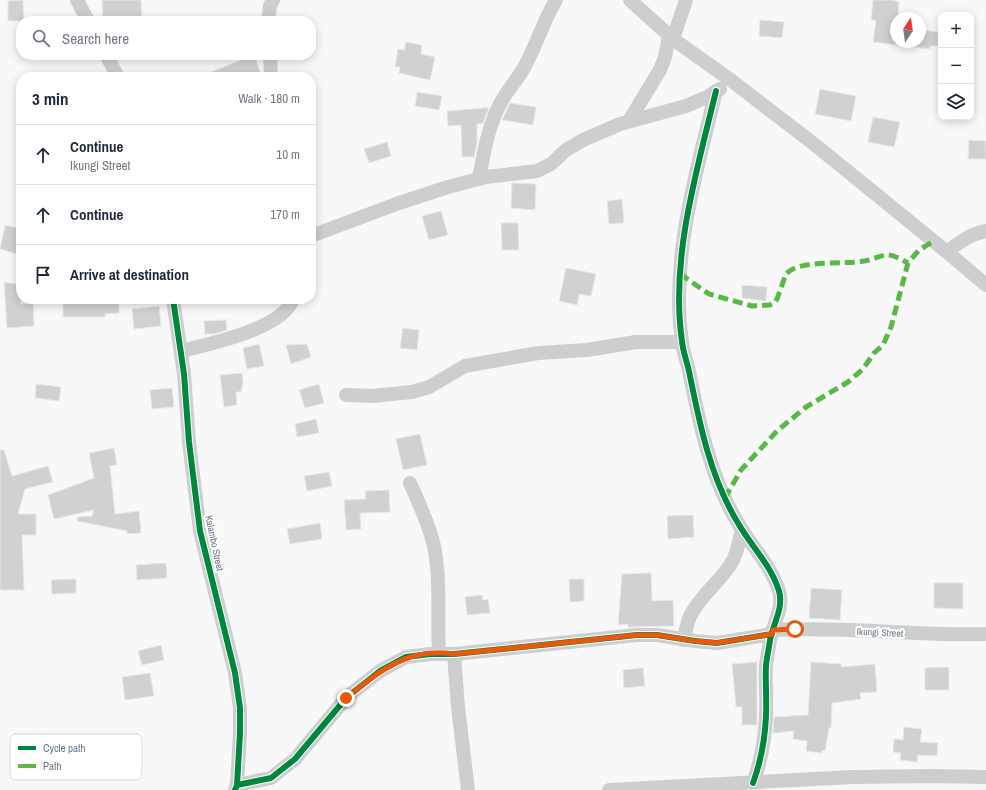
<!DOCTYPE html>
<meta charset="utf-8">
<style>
body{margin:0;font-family:"Archivo Narrow",sans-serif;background:#f6f6f7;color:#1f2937}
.controls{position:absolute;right:12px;top:12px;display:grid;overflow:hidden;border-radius:8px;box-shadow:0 2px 10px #0003}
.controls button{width:36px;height:36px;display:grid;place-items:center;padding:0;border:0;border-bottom:1px solid #e0e1e3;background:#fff;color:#1f2937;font:20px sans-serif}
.compass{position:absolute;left:890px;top:12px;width:36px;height:36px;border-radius:50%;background:#fff;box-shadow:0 2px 10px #0003;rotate:13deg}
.stop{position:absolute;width:12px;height:12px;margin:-9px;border:3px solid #ea580c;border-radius:50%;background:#fff}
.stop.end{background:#ea580c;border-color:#fff;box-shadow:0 1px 4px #0008}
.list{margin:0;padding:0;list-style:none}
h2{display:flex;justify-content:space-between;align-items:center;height:52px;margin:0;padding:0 16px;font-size:17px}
h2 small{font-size:13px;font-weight:400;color:#747a83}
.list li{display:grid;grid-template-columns:26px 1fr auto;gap:12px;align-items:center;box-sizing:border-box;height:60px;padding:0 16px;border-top:1px solid #e0e1e3}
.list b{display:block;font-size:15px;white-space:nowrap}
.list p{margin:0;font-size:13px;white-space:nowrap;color:#747a83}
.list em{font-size:13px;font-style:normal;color:#747a83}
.icon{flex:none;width:22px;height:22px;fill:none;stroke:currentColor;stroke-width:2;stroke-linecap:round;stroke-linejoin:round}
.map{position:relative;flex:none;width:986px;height:790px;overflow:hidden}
.search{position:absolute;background:#fff;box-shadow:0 2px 10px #0003;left:16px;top:16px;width:300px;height:44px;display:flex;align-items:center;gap:10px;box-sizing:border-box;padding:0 14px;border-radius:16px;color:#747a83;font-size:15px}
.panel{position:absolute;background:#fff;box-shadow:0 2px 10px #0003;left:16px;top:72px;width:300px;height:232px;border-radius:16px}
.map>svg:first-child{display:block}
.building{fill:#d0d1d2;stroke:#e8e8e8}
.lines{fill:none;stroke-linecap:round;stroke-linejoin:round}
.minor{stroke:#cdcecf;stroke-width:14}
.quiet{stroke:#58b947;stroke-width:5;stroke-dasharray:10 5;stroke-linecap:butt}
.cycleway-casing{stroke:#fff;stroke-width:8}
.cycleway{stroke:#00873e;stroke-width:6}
.route{stroke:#ea580c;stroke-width:5}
.labels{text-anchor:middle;stroke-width:4;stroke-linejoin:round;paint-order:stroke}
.street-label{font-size:10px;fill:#6a7887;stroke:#fff}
.key{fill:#fff;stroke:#d2d6db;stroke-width:1}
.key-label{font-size:11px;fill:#6a7887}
</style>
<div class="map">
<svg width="986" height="790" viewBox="0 0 986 790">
<rect width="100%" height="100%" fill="#f8f8f8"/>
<!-- building -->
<g class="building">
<polygon points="23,0 24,21 8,21 8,1"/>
<polygon points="102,0 141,0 142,20 103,21"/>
<polygon points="873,0 892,0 899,2 898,18 896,18 896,42 920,42 920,30 939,32 938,46 930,46 930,49 873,42 876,20 871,20"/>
<polygon points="760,20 784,22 782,38 759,36"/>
<polygon points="406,42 422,45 421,54 435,57 430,80 399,73 400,67 395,67 398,49 404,50"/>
<polygon points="254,55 262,77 201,77 201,76"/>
<polygon points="820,89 856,96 851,121 815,114"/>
<polygon points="417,92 442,96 439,110 415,106"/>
<polygon points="510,103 536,107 533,125 502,120"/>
<polygon points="485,108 489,108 483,123 477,124 477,143 474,157 462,157 461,125 448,126 447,111"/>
<polygon points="873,117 900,122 894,147 868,142"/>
<polygon points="969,140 986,141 986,159 968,159"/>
<polygon points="387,142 391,156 369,163 364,149"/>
<polygon points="512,183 536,184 535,210 511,208"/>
<polygon points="622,199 624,223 609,224 607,201"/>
<polygon points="441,211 448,235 429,240 422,216"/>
<polygon points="501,223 518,223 519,250 502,250"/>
<polygon points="5,225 21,229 21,239 17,254 0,249"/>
<polygon points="566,268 596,274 591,296 579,294 577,305 559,301"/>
<polygon points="4,282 21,285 21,304 33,303 34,326 7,328"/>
<polygon points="742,285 767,287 766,301 742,298"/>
<polygon points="63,299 119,299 119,313 105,314 105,317 63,317"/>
<polygon points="159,306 161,326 134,329 132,309"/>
<polygon points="226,320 227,330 214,334 205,334 204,321"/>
<polygon points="403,328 419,330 417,350 400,348"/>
<polygon points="259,344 264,366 247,369 243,348"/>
<polygon points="307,344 311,357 291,364 286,345"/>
<polygon points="242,373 243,383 241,392 236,392 237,405 224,407 220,375"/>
<polygon points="36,384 61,387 59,401 35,398"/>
<polygon points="319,384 324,403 305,408 299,390"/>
<polygon points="172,388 174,407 152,409 150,390"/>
<polygon points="316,419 319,433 297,437 295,424"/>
<polygon points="420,434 427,465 403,470 396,439"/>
<polygon points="114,448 117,465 110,466 115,514 139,511 141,533 127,534 127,531 77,521 77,517 92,516 94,510 54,519 48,495 94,478 89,453"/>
<polygon points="0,450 4,450 12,476 48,466 53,482 25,489 18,514 36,514 36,535 22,535 24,590 0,590"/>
<polygon points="329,472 332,486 307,491 304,476"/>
<polygon points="389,490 390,512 360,513 361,529 346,530 344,500 366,499 365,491"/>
<polygon points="693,515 694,537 668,539 667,516"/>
<polygon points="320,523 322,539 290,544 287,529"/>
<polygon points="166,563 167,578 137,580 136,565"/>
<polygon points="651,573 652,601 673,600 674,626 628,627 628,624 618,625 622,574"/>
<polygon points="76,579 76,593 52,594 51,580"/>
<polygon points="569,579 584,579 584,601 570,602"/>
<polygon points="934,583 963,583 963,609 934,608"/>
<polygon points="811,588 842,590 840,620 809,618"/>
<polygon points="482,595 483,600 488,599 490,613 467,615 465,597"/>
<polygon points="161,645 164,660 142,665 138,651"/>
<polygon points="757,662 757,725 742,725 742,707 736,707 732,664"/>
<polygon points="811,662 841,664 841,667 875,664 877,692 860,693 861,699 832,703 831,728 829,728 825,751 822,750 822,753 806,751 807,741 793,739 794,731 773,733 774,717 808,715"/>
<polygon points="949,667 949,690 925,690 925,668"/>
<polygon points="643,668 645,686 624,688 623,670"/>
<polygon points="150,673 154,696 125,700 122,677"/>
<polygon points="904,727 922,729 920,742 938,743 937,756 918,755 917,762 900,760 901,753 893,752 894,739 903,740"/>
</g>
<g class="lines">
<!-- minor -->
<g class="minor">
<polyline points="77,0 88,21"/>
<polyline points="630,0 673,39 732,81 814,144 947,252 986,285"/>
<polyline points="268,21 270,6 273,0"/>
<polyline points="673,39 686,0"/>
<polyline points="106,55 118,77"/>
<polyline points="270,55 271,77"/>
<path d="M716 91C697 170 670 259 682 341 683 353 688 364 690 376 700 426 711 479 738 523 751 546 771 565 779 591 784 608 773 624 770 640 769 648 767 657 766 665 765 682 767 699 766 716 765 739 761 761 753 783"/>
<polyline points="629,121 660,70 665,57 669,36"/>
<path d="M479 179C484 151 489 121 504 97 511 86 520 76 526 64 537 43 544 20 556 0"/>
<polyline points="311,236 399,203 448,187 486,177 537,171 551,164 566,150 583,140 620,124 686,106 707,97 720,89"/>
<path d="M947 252C960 242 970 234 986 231"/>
<polyline points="173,299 184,374 189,442 200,531 235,673 240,708 240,733 237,785 235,790"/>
<path d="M181 351C209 344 283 329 293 299"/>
<polyline points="346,395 372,396 412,392 429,387 465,366 538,353 587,350 636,342 682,342"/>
<path d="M410 483C419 503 429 524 434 546 441 581 437 618 439 654"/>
<path d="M773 630C844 626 915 636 986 634"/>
<path d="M684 640C686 628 688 617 695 608 706 591 722 579 732 562 738 552 739 540 742 529"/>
<polyline points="454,654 458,707 468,790"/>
<polyline points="237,785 271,778 295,759 347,697 380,671 406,657 430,654 454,654 637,635 657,635 695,641 717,643 772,634"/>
<polyline points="609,790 853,777 932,776 986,777"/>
</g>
<!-- quiet -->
<g class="quiet">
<path d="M680 274 709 294 752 306 770 305 774 303 777 299 786 274C799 259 844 265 864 261 872 260 880 255 888 255 895 255 902 260 908 263"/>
<polyline points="725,498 741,470 777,431 806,407 848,382 863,369 874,353 883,345 891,327 908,263 919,250 934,241"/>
</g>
<!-- cycleway casing -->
<g class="cycleway-casing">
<g id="cycleway">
<path d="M716 91C697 170 670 259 682 341 683 353 688 364 690 376 700 426 711 479 738 523 751 546 771 565 779 591 784 608 773 624 770 640 769 648 767 657 766 665 765 682 767 699 766 716 765 739 761 761 753 783"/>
<polyline points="173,299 184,374 189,442 200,531 235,673 240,708 240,733 237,785 235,790"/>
<polyline points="237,785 271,778 295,759 347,697 380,671 406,657 430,654 454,654 637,635 657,635 695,641 717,643 772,634"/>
</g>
</g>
<!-- cycleway -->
<use href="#cycleway" class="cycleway"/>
</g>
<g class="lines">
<!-- route -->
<path class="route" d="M346 698C380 671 408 647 454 654L637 635H657L695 641 717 643 772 634 773 630 795 629"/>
</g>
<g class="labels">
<!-- street labels -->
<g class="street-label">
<text transform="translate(215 543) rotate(78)" y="4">Kalambo Street</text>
<text transform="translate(880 632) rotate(3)" y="4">Ikungi Street</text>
</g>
</g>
<!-- legend -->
<rect x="10" y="734" width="132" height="46" rx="6" class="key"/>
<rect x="18" y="746" width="18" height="4" fill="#00873e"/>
<rect x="18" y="764" width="18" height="4" fill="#58b947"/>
<g class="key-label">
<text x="43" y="752">Cycle path</text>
<text x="43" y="770">Path</text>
</g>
</svg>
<div class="controls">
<button>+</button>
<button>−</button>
<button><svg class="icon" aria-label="layers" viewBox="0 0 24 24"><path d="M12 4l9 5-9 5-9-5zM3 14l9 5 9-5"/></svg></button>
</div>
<svg class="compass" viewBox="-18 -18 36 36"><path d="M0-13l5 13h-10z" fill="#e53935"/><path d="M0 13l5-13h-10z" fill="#747a83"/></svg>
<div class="stop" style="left:795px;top:629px"></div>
<div class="stop end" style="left:346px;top:698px"></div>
<div class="search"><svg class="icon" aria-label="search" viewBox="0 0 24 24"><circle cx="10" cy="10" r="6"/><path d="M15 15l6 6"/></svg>Search here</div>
<section class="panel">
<h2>3 min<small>Walk · 180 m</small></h2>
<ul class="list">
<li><svg class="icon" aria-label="ahead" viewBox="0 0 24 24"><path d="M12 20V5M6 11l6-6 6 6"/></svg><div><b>Continue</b><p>Ikungi Street</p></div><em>10 m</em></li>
<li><svg class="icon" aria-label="ahead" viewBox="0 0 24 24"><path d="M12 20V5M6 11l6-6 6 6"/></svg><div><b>Continue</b></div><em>170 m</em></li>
<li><svg class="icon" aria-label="arrive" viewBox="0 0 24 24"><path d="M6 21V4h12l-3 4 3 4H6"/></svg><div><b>Arrive at destination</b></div></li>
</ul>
</section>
</div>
